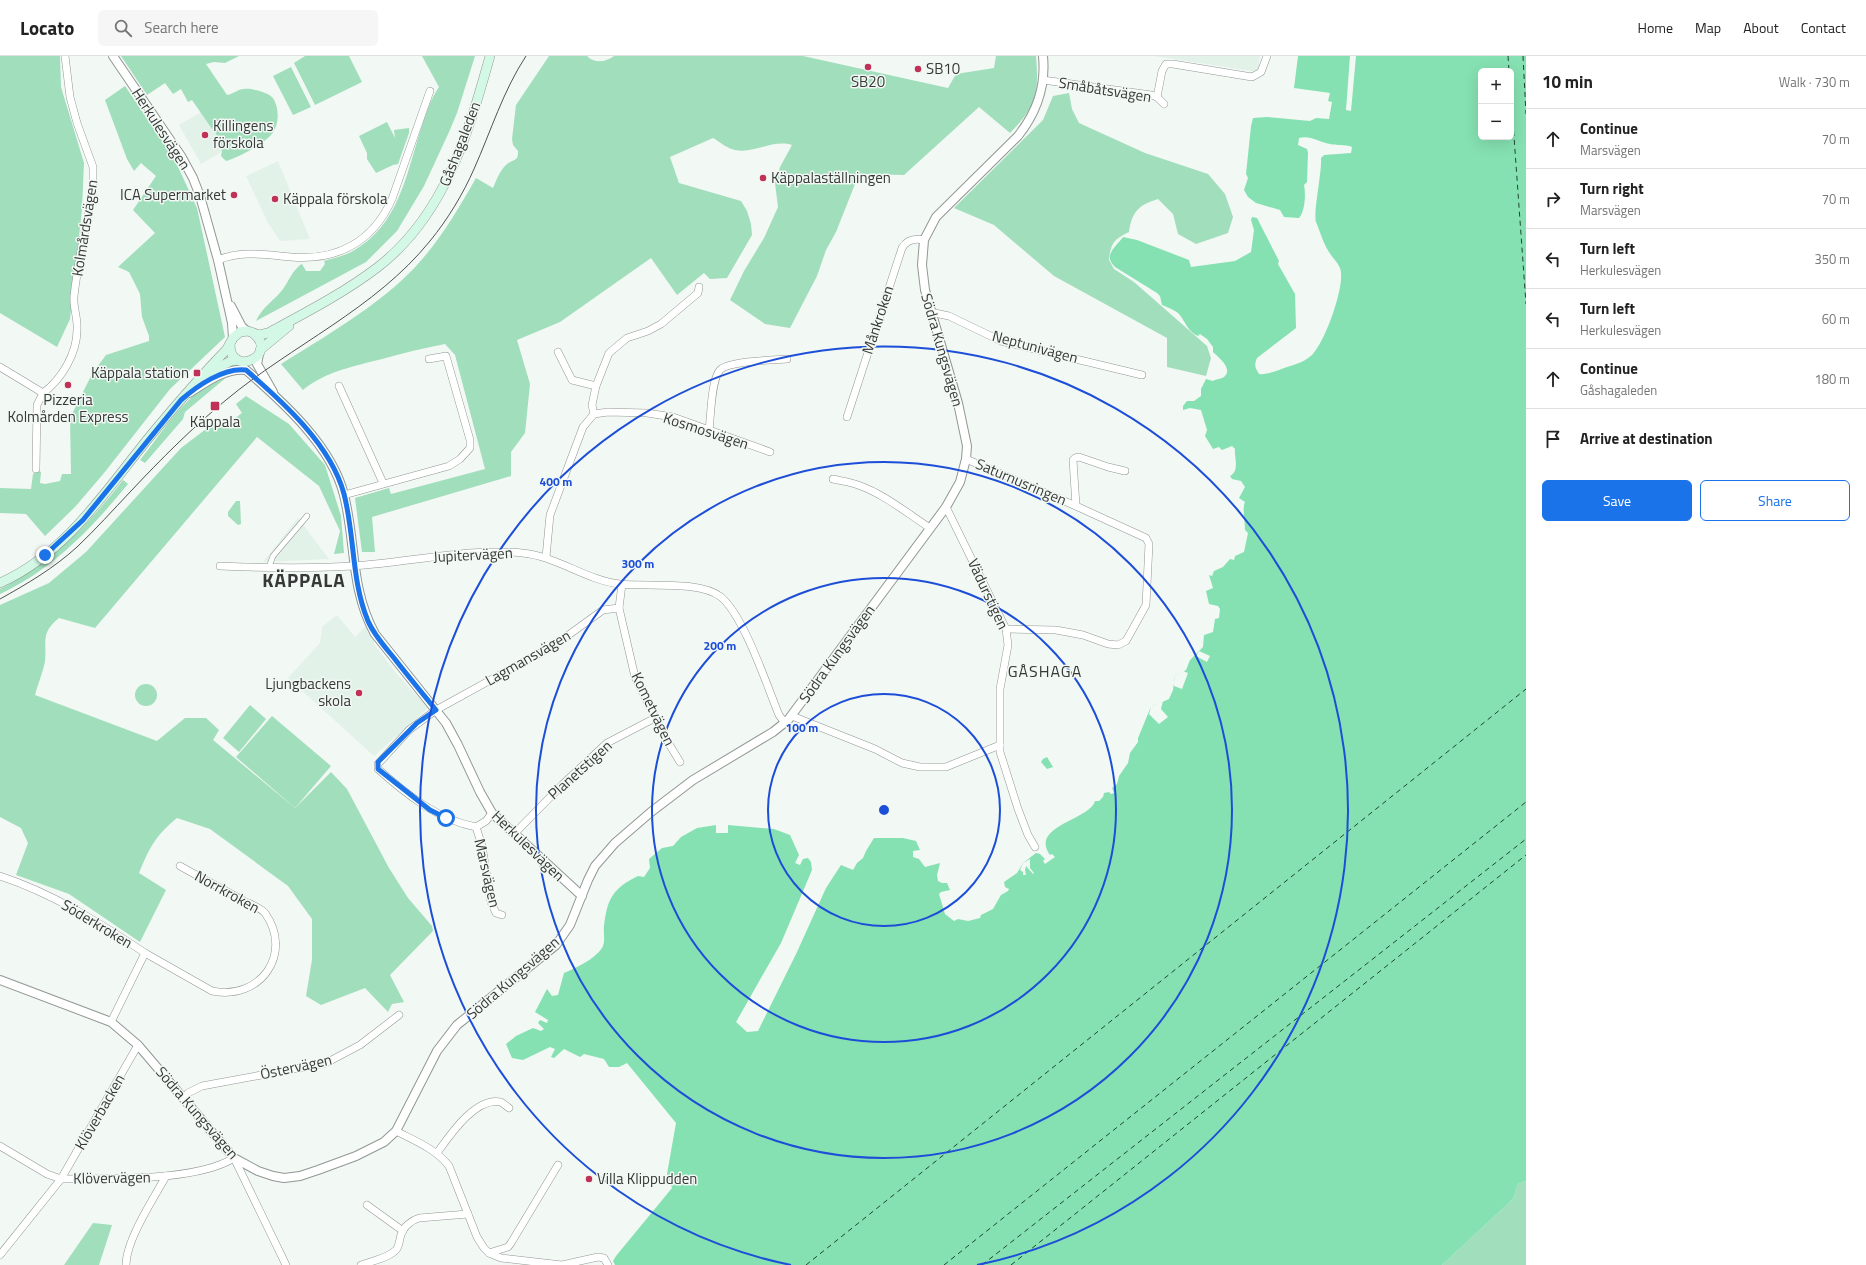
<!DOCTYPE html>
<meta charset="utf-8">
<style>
body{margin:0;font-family:"Titillium Web",sans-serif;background:#f6f6f6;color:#222}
.controls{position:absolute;right:12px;top:12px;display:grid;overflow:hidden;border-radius:6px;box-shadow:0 4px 16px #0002}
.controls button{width:36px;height:36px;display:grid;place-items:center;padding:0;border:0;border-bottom:1px solid #e0e0e0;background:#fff;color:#222;font:20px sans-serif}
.stop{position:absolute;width:12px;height:12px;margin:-9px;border:3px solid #1a73e8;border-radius:50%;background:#fff}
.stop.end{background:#1a73e8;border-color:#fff;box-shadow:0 1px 4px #0008}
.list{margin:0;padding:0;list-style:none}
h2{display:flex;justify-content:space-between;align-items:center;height:52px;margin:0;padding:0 16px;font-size:17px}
h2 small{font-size:13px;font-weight:400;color:#767676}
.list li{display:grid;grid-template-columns:26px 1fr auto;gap:12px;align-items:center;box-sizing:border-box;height:60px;padding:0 16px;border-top:1px solid #e0e0e0}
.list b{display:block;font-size:15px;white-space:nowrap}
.list p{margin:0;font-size:13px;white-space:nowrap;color:#767676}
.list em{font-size:13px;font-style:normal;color:#767676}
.actions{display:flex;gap:8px;padding:12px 16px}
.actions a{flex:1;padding:9px 0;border:1px solid #1a73e8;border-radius:6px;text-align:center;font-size:14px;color:#1a73e8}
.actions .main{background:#1a73e8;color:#fff}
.icon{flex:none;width:22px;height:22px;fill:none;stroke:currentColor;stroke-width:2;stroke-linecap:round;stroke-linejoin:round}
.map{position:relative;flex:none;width:1526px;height:1209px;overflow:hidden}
header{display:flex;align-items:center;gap:24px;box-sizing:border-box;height:56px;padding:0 20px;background:#fff;border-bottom:1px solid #e0e0e0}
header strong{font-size:19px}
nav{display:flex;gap:22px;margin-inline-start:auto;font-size:14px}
.search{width:280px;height:36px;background:#f6f6f6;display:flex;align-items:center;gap:10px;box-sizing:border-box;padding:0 14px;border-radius:6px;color:#767676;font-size:15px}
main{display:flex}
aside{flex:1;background:#fff}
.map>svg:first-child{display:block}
.built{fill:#e3f2e9}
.green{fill:#a1debc}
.water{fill:#85e1b1;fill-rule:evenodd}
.pier{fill:#f2f8f4}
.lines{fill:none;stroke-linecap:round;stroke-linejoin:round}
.ferry{stroke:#1e4632;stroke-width:1;stroke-dasharray:5 4;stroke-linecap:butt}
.pedestrian-casing{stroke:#919793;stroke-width:6}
.minor-casing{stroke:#919793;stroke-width:8}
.tertiary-casing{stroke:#919793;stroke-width:10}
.secondary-casing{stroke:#919793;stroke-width:10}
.pedestrian{stroke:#fff;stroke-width:5}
.minor{stroke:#fff;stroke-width:7}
.tertiary{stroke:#fff;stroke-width:8}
.secondary{stroke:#d3f8e6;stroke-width:9}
.tram{stroke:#525553;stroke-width:1}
.route{stroke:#1a73e8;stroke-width:5}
.ring{fill:none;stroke:#1d4ed8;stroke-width:2}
.poi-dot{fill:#c03157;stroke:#f2f8f4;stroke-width:1.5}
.labels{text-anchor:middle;stroke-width:3;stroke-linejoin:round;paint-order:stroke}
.poi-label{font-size:15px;fill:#373938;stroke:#f2f8f4;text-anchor:start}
.street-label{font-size:15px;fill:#373938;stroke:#f2f8f4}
.neighbourhood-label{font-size:16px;letter-spacing:1px;fill:#373938;stroke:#f2f8f4}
.district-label{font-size:19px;font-weight:bold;letter-spacing:1px;fill:#373938;stroke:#f2f8f4}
.centre{fill:#1d4ed8;stroke:#f2f8f4;stroke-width:2}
.ring-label{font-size:12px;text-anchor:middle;font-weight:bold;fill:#1d4ed8;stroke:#f2f8f4;stroke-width:3;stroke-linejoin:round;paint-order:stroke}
</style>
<header>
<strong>Locato</strong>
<div class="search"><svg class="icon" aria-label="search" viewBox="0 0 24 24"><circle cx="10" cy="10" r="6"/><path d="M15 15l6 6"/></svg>Search here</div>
<nav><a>Home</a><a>Map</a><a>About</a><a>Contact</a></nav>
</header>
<main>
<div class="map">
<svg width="1526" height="1209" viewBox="0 0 1526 1209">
<rect width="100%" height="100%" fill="#f2f8f4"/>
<!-- built -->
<g class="built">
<polygon points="1154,0 1260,0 1258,16"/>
<polygon points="208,52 233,89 201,108 179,69"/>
<polygon points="278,105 310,183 280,185 268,167 246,120"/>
<polygon points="298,462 329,503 263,506"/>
<polygon points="337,559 355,581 366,570 374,583 374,588 396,617 428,652 374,700 288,622 320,587 322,571"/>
</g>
<!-- green -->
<g class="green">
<polygon points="0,0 60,0 61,31 84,107 82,153 70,263 57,291 0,257"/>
<path d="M121 0H239L225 7 214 6 206 8 227 39C233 38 238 33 244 33 251 32 268 36 273 42 280 53 279 70 271 79 263 88 236 103 226 105L221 100 222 95 214 72 212 73 192 44 188 46 181 33 173 38 165 27 147 39Z"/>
<polygon points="305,0 349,0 362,26 315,49 294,7"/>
<path d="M422 0H475L457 57 449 76 424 130 397 175 366 206 256 265C262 251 275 244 283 233 289 224 292 216 300 209L302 208 306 215H320L325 208 324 205C334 202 344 200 353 195 399 169 406 119 421 73 426 58 430 44 439 31Z"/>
<path d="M549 0H587C595 8 606 6 614 0H803L948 32 956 18 994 12 996 0H1036C1039 37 1037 50 1010 77L979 51 904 119 859 118 836 176 826 194 817 220 790 272 765 268 730 244 744 215 764 182 778 151 775 127 780 111 792 89C773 83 754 98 735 94 728 93 720 86 713 82L670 101 679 127 741 145 747 155 751 168 752 179 727 222 710 223 704 217 677 239 651 202 560 266 517 284 530 328 525 377 511 396V420L372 461 375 496H362L355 442 389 432 391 438 485 413 455 299 445 288C424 292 403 297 382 303 355 310 326 315 303 334L281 308C321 283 367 256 401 225 433 196 455 159 476 122L493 132C496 125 500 114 506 109 512 103 519 106 518 95L513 89 512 83 516 49Z"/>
<polygon points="291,11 311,51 293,59 273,20"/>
<polygon points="125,30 173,100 197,152 225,281 170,333 104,417 75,451 45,480 26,458 0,457 0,432 31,433 33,418 38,415 41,416 40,427 45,428 60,425 62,418 71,418 70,362 92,318 106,299 149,285 149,280 142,261 140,238 129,216 118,211 155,177 133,154 156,120 141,107 134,115 127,103 105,44"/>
<path d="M1069 37 1072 53 1079 67 1145 97 1208 118 1225 138 1233 161 1228 177 1196 188 1178 178 1173 158 1158 143C1139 149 1132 155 1129 176 1113 184 1111 187 1109 204L1114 213 1134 226 1207 290 1211 302 1206 320 1167 311V282L1054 220 994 169 954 152 1043 64 1053 40Z"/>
<polygon points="387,66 395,82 394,74 409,72 409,77 398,108 393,109 376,117 367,103 367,97 359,80"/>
<path d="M228 320 185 356 183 363 145 407 140 404C161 378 181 344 211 327 216 324 223 322 228 320Z"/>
<path d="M246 340 289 368 325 409 341 460 344 497 334 498 340 475 319 430 257 381 95 572 59 562C40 577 47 586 45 605 43 616 38 628 35 639L157 685 185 662H206L219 674 213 684 295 752 331 716 347 733 389 812 408 842 432 870 433 875 390 919 404 946 392 948 388 956 365 932 321 949 306 940 312 904V863L288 830 210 773 177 762C155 780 150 791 139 817L166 834 140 886 69 838 16 819 28 787 21 772 0 761V549L49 527 86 496 181 392 210 370 226 369 242 357 236 348Z"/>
<path d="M123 424 128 428C92 472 52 514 0 538V533C50 508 89 468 123 424Z"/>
<polygon points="236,445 240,445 241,468 238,469 228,460 228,456"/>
<circle cx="146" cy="639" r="11"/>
<polygon points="250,649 266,663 239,696 223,682"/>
<polygon points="272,660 331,710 295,752 236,701"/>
<polygon points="1526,1125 1526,1209 1442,1209 1513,1143 1518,1128"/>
<polygon points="93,1167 112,1169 99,1209 64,1209"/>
</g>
<!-- water -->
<g class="water">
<path d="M1298 0H1350L1346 54 1351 55 1356 0H1526V1125L1518 1128 1513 1143 1442 1209H615L613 1205 616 1200 672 1132 667 1118 676 1067 627 1007 619 1011H609L604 1003 584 998 580 1001 564 993 554 1002 551 1001 555 993 550 991 523 1004 512 1002 506 988 516 980 533 972 541 975 544 973 538 967 540 964 547 967 548 964 535 956 547 933 552 940 558 939 564 917C576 912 595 903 602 892 606 885 603 877 604 870 607 843 613 832 638 820L644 821 650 812 649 803 662 792 673 790 681 781 697 772 716 769V777H728V769L774 773 790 779 799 799 795 807 800 809 803 803 808 802 811 806 812 814 781 887 736 966 747 976 758 975 797 896 826 832 841 809 853 814 857 807 863 802 866 795 874 782H903L916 785 920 794 913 795V801L919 803 925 811 940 807 937 819 938 825 942 827H947L950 834 941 836 939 838 945 858 954 865 958 863 968 865 980 862 981 859 993 853 1001 839 1008 835 1009 833 1005 831 1004 826 1017 817 1023 807 1036 797 1040 798 1045 803 1043 805 1045 808 1055 801 1052 798 1050 799C1029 770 1090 764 1095 745H1099L1103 741 1104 737 1109 736 1111 738 1114 737 1112 732 1117 728 1119 720 1128 707 1130 697 1138 686V682L1150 653 1153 650 1169 643 1173 634 1175 620 1186 614 1190 604 1203 591 1204 579 1213 576 1215 563 1219 562 1220 553 1218 550 1209 548 1206 535 1213 532 1209 519 1212 520 1214 515 1223 511 1230 503 1234 504 1235 500 1244 496 1248 477 1245 474C1245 465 1242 453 1245 446L1239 442 1245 431 1241 425 1232 423 1230 420C1240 414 1234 402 1235 393L1232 390 1222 394 1219 391 1213 393 1205 380 1207 374 1201 354 1190 352 1183 354V350L1187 345H1194L1201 340V333L1206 323 1213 325C1216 323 1223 323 1225 320 1233 312 1217 300 1213 296V291L1207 283 1200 278 1198 280C1188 276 1185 265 1179 258 1175 254 1167 251 1162 249L1160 240 1157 237 1115 211C1102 199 1117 190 1123 181L1137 184 1189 204 1191 211 1235 205 1251 196 1254 174 1251 164 1252 161 1257 162 1279 205 1278 208 1295 238 1296 272 1257 302C1254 309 1255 312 1259 318 1265 319 1273 316 1279 314 1291 309 1302 308 1312 299 1325 286 1343 235 1341 217 1341 209 1333 203 1329 196 1323 187 1320 175 1316 166 1313 155 1322 118 1321 102L1324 99 1351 97 1352 91C1344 88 1337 90 1330 88 1319 86 1310 79 1299 82L1298 89 1307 93 1308 97 1307 126 1304 129C1306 138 1305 155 1299 162L1284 161 1280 154 1256 147 1248 141 1244 134 1248 122 1246 118 1251 70 1253 62 1267 61 1310 65 1316 62 1329 63 1332 46 1328 45 1330 37 1294 32ZM1481 15H1511V81H1481Z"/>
<polygon points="1047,701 1053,711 1047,713 1041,706 1043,703"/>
</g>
<!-- pier -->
<g class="pier">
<polygon points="1199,595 1210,600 1207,606 1196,600"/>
<polygon points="1183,615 1188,617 1182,633 1174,630 1174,626 1175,620"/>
<polygon points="1163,645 1161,653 1168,661 1159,668 1149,658 1151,651"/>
<polygon points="1030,803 1030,812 1034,817 1033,818 1026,810 1025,814 1026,819 1023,819 1023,816 1020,814 1023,807"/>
</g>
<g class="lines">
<!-- ferry -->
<g class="ferry">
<polyline points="1508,0 1509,15"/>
<polyline points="1523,0 1526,58"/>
<polyline points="1511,39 1526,248"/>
<polyline points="806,1209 1526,633"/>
<polyline points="944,1209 1526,746"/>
<polyline points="982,1209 1526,783"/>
<polyline points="1011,1209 1526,799"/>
</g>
<!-- pedestrian casing -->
<g class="pedestrian-casing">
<polyline id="pedestrian" points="269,511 273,500 307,460"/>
</g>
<!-- minor casing -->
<g class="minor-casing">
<g id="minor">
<polyline points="1043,24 1151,39 1157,41 1164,48"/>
<polyline points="1157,41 1162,15 1166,8 1173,8 1252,21 1261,16 1267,0"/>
<path d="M218 204C242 194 266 199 291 201 337 205 373 186 392 143L430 35"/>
<polyline points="930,256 949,260 1001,285 1142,319"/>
<polyline points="558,296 572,324 596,330"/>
<path d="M0 311 43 337C62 323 77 297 77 274 78 262 73 252 74 240 78 205 86 169 93 134V111L77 67 70 41 65 0"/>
<polyline points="339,330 383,427"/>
<polyline points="594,358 608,356 647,357 673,361 770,396"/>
<path d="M847 361 902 192C907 183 915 182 924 184"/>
<path d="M709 374C711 360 711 324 720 314 728 305 773 304 787 303"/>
<polyline points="966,403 1076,450 1146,482 1149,488 1146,549 1126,585 1118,589 1108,588 1083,579 1056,574 1006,573"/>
<polyline points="36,413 37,349 43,337"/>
<path d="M833 423C841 425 850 426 858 429 884 438 907 457 930 472"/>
<polyline points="344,439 449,410 460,403 470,392 470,384 446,300 429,303"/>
<polyline points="1076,450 1073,404 1075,402 1079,401 1108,411 1125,415"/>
<polyline points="946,451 1006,573 1008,589 1000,633 1000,696 1018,753 1028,779 1035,791"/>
<polyline points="546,501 550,459 583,371 594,358 592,349 596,330 609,297 627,282 648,275 661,268 698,237 699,231"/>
<path d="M220 510C268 512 317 513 365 509 417 505 469 492 522 497 557 500 585 524 620 528 646 531 700 524 721 541 744 560 767 630 779 659L785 667"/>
<polyline points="622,528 619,552 635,621 666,683 680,706"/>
<polyline points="792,660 875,693 902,707 920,711 946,711 1000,689"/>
<path d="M492 757 486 765 476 771C438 764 406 738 378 713V708L409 674 436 654 556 588 603 554 619 552"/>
<polyline points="476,771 482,790 491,846 496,857 502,859"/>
<polyline points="514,778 563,728 607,687 655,662"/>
<path d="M0 820C52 837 100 867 145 897L111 966"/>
<path d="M145 897 212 935C260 945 294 898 265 857 261 852 250 848 244 845 223 833 201 822 180 810"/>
<polyline points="184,1042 188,1037 202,1030 326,1007 360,989 399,959"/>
<path d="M396 1075C415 1085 436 1093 449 1110L477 1181 484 1192 489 1197 501 1202 562 1209 598 1201 604 1202 608 1209"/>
<polyline points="0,1090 47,1118 61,1123 138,989"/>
<path d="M437 1097C450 1079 476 1040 501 1046L509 1052"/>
<polyline points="235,1104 286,1209"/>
<polyline points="367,1149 403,1175"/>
<polyline points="489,1197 508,1191 511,1187 558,1109"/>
<path d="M0 1199 61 1123C108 1122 195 1126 234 1102"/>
<path d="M126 1209C126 1184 154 1142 166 1120"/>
<path d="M361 1209C372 1205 388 1202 396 1194 400 1189 399 1184 401 1179 403 1171 412 1164 419 1162L468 1158"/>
</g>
</g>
<!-- tertiary casing -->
<g class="tertiary-casing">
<g id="tertiary">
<polyline points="113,0 181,100 193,122 200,140 218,204 232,267 233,282"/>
<polyline points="231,250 242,271 247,275"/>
<polyline points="259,298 257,308 273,336"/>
<path d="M189 337C205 327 226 311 246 314 283 346 332 390 344 439 356 486 350 533 375 578L446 667 458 689 480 736 492 757 582 840"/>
<path d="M0 924 111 966 138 989 234 1102 258 1115 273 1120 284 1122 300 1120 318 1114 356 1100 384 1086 396 1075 437 995 457 969 556 889 570 869 588 824 595 810 615 787 651 756 693 724 773 676 788 664 946 451 960 426 966 403 967 390 958 347 925 234 922 209 924 184 936 161 1018 80C1037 56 1046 31 1043 0"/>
</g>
</g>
<!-- secondary casing -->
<g class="secondary-casing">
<g id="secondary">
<path d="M230 289C231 322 279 299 254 278"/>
<polyline points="260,294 289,270"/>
<polyline points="207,317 231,305 238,304"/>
<path d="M0 527C67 497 106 434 151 379 175 350 201 320 227 293L233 282 240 276 248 275 259 279 268 277C305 257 344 237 378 211 445 159 468 78 490 0"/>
</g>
</g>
<!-- pedestrian -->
<use href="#pedestrian" class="pedestrian"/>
<!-- minor -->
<use href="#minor" class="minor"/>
<!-- tertiary -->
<use href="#tertiary" class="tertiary"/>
<!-- secondary -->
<use href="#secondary" class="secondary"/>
<!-- tram -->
<path class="tram" d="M0 543C27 528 54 512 77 491 96 473 113 454 131 435 161 403 192 372 226 344 292 289 375 253 430 185 448 163 463 138 474 113 491 75 503 35 526 0"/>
</g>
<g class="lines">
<!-- route -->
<path class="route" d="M45 499 83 464 181 344C197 330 224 311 246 314 283 346 331 389 344 438 355 480 351 524 368 565 374 579 385 591 394 602 408 620 422 637 436 654L417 667 378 706V713L430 754 446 762"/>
</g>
<!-- distance rings -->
<g class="ring">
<circle cx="884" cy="754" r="116"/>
<circle cx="884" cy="754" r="232"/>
<circle cx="884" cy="754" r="348"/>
<path d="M791 1209A464 464 0 1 1 977 1209"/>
</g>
<!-- markers -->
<g class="poi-dot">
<circle cx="868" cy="11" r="4"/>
<circle cx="918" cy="13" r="4"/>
<circle cx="205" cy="79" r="4"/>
<circle cx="763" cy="122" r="4"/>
<circle cx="234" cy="139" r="4"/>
<circle cx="275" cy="143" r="4"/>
<rect x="193" y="313" width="8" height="8" rx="2"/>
<circle cx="68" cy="329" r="4"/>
<rect x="210" y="345" width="10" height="10" rx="2"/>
<circle cx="359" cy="637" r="4"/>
<circle cx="589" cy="1123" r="4"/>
</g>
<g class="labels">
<!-- poi labels -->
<g class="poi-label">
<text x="926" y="18">SB10</text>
<text x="868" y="31" text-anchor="middle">SB20</text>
<text x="213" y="75">Killingens<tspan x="213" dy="17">förskola</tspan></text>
<text x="771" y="127">Käppalaställningen</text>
<text x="226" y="144" text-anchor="end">ICA Supermarket</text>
<text x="283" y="148">Käppala förskola</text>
<text x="189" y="322" text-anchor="end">Käppala station</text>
<text x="68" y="349" text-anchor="middle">Pizzeria<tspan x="68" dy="17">Kolmården Express</tspan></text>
<text x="215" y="371" text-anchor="middle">Käppala</text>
<text x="351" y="633" text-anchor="end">Ljungbackens<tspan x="351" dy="17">skola</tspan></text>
<text x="597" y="1128">Villa Klippudden</text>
</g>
<!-- street labels -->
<g class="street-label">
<text transform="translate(1105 34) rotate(9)" y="5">Småbåtsvägen</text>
<text transform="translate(161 73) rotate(57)" y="5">Herkulesvägen</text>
<text transform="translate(460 88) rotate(-69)" y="5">Gåshagaleden</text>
<text transform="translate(85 172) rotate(-81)" y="5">Kolmårdsvägen</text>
<text transform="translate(878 264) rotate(-72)" y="5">Månkroken</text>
<text transform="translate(1035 291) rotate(15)" y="5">Neptunivägen</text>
<text transform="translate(942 294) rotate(74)" y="5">Södra Kungsvägen</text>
<text transform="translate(706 375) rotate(18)" y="5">Kosmosvägen</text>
<text transform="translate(1021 426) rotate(23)" y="5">Saturnusringen</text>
<text transform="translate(473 499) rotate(-3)" y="5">Jupitervägen</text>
<text transform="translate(988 538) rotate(65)" y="5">Vädurstigen</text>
<text transform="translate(837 598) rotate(-54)" y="5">Södra Kungsvägen</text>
<text transform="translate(528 602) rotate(-30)" y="5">Lagmansvägen</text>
<text transform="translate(653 653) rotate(64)" y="5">Kometvägen</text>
<text transform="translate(580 714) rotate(-42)" y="5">Planetstigen</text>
<text transform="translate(528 790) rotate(44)" y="5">Herkulesvägen</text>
<text transform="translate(487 817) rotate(77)" y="5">Marsvägen</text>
<text transform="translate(227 836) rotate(29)" y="5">Norrkroken</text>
<text transform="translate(97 868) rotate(31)" y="5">Söderkroken</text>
<text transform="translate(513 922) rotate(-41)" y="5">Södra Kungsvägen</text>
<text transform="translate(296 1011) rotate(-12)" y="5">Östervägen</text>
<text transform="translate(100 1056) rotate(-60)" y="5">Klöverbacken</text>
<text transform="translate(197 1057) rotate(49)" y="5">Södra Kungsvägen</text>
<text transform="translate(112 1122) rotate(-1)" y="5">Klövervägen</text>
</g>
<!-- neighbourhood labels -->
<g class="neighbourhood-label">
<text x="1045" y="621">GÅSHAGA</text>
</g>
<!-- district labels -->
<g class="district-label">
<text x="304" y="531">KÄPPALA</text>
</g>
</g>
<circle cx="884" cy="754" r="6" class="centre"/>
<g class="ring-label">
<text x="556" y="430">400 m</text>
<text x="638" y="512">300 m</text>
<text x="720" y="594">200 m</text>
<text x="802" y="676">100 m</text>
</g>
</svg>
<div class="controls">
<button>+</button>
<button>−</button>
</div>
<div class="stop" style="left:446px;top:762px"></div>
<div class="stop end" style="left:45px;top:499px"></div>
</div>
<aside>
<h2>10 min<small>Walk · 730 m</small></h2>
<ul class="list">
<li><svg class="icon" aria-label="ahead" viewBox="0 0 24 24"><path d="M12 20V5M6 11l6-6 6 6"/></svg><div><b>Continue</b><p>Marsvägen</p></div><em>70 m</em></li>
<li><svg class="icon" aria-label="right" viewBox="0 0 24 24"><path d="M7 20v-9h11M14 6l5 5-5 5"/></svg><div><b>Turn right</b><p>Marsvägen</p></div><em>70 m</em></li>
<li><svg class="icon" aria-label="left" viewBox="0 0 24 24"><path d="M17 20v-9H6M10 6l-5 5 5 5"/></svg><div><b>Turn left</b><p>Herkulesvägen</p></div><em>350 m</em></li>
<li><svg class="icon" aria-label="left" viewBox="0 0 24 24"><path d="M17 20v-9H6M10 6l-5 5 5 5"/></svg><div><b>Turn left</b><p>Herkulesvägen</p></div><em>60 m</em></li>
<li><svg class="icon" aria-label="ahead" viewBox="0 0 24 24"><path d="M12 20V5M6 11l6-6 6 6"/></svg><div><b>Continue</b><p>Gåshagaleden</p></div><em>180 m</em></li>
<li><svg class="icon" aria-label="arrive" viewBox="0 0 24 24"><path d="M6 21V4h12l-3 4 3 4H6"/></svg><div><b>Arrive at destination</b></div></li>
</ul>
<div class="actions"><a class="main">Save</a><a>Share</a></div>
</aside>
</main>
